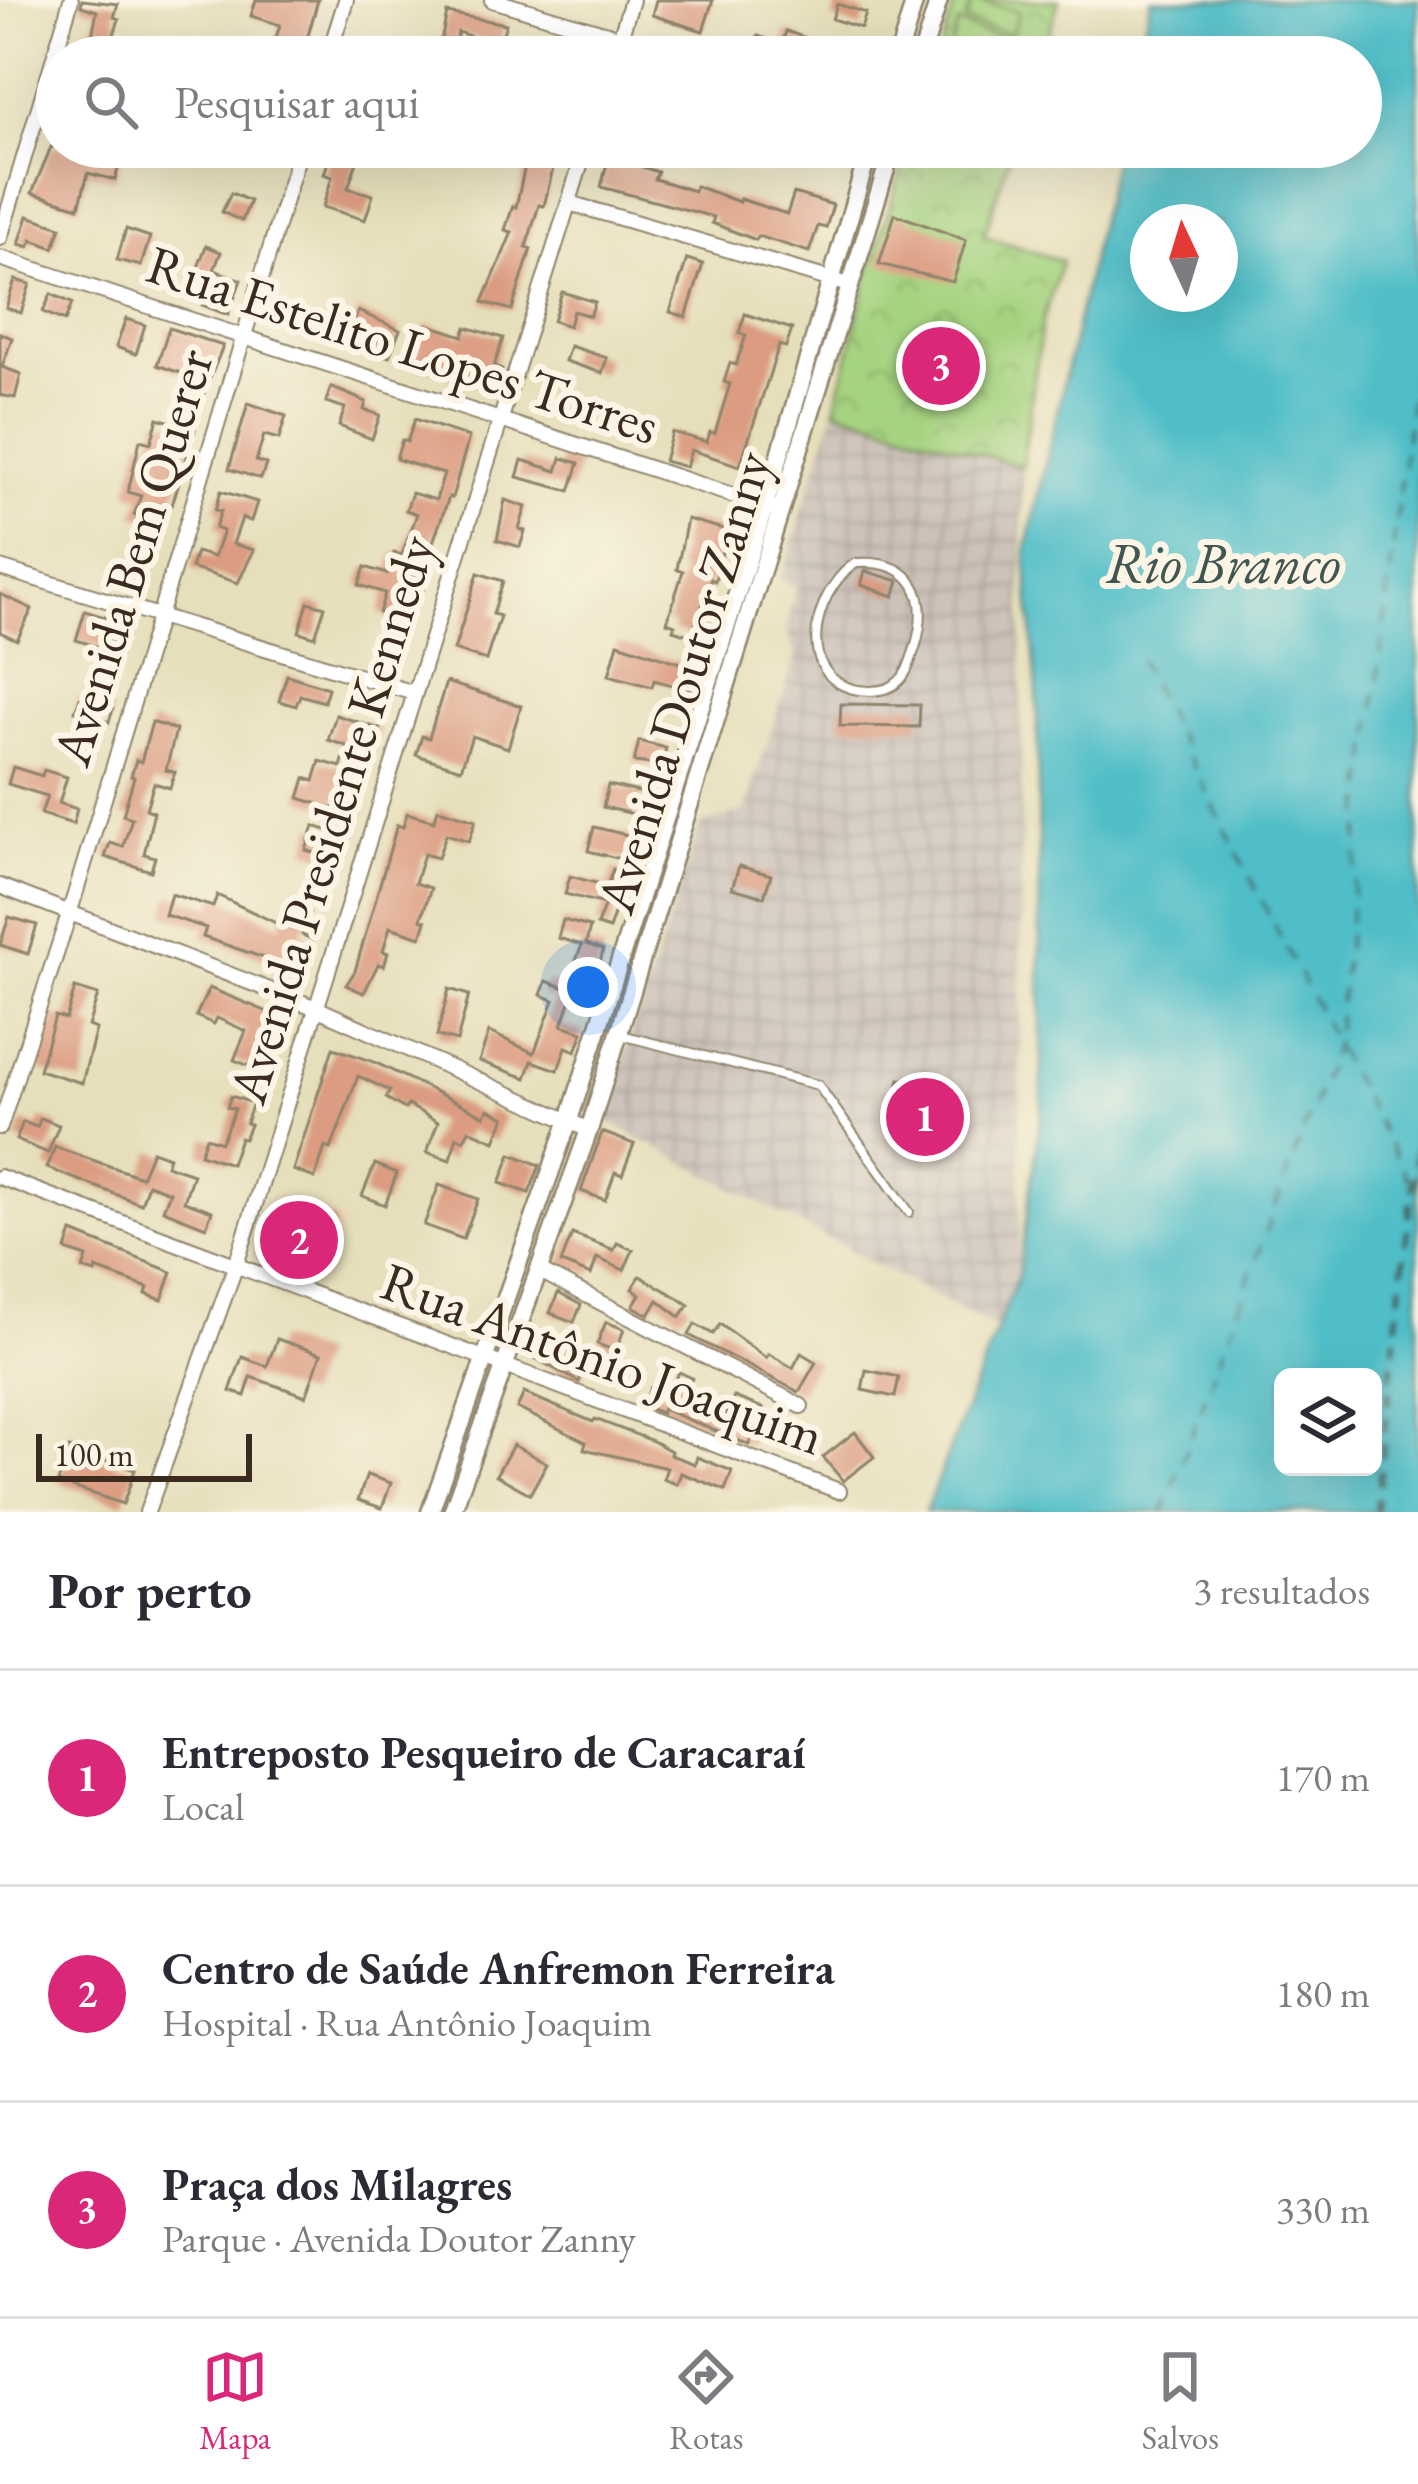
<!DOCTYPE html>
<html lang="pt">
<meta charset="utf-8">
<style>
body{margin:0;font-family:"EB Garamond",serif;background:#f2f2f3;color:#2b2b33}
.controls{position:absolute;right:36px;bottom:36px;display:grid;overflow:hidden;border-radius:18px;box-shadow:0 12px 48px #0002}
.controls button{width:108px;height:108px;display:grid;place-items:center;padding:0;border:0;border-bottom:3px solid #e1e1e2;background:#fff;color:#2b2b33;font:60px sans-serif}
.compass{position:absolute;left:1130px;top:204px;width:108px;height:108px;border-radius:50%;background:#fff;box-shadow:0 12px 48px #0002;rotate:356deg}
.scale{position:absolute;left:36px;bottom:30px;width:216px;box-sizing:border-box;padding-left:12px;border:6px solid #3b2a1e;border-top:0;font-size:33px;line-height:42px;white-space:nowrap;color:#3b2a1e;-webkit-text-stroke:9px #fcf5e5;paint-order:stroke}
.you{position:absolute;left:588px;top:987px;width:42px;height:42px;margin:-30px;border:9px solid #fff;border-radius:50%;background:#1a73e8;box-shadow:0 0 0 18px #1a73e833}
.badge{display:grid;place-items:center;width:78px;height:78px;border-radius:50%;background:#db2777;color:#fff;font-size:39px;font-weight:700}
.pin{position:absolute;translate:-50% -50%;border:6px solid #fff;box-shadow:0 3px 12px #0006}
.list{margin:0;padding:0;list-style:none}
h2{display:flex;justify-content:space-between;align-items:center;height:156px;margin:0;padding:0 48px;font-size:51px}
h2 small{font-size:39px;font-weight:400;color:#7c7c81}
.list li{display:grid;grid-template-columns:78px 1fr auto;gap:36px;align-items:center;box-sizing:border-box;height:216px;padding:0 48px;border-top:3px solid #e1e1e2}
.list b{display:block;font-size:45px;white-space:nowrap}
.list p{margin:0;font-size:39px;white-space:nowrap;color:#7c7c81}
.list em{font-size:39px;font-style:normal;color:#7c7c81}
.icon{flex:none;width:66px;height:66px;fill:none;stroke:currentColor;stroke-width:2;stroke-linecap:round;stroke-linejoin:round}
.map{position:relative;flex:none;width:1418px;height:1512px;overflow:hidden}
.search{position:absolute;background:#fff;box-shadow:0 12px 48px #0002;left:36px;right:36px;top:36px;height:132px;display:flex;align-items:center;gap:30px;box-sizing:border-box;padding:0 42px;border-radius:66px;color:#7c7c81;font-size:45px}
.sheet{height:804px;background:#fff}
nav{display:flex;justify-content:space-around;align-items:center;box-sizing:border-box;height:168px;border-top:3px solid #e1e1e2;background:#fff;font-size:33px;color:#7c7c81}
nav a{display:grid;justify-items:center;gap:6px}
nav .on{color:#db2777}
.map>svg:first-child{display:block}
.built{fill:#edd7bb}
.industrial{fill:url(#industrial-grid)}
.park{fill:url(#park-crowns);stroke:#707e4f;stroke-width:3}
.garden{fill:#a6d380;stroke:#707e4f;stroke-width:3}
.water{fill:#50bec8;stroke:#467473;stroke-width:3;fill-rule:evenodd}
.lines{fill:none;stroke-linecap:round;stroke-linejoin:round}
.ferry{stroke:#415651;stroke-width:3;stroke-dasharray:15 12;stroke-linecap:butt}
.building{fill:#db9c81}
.service-casing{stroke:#90846c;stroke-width:12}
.minor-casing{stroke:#90846c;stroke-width:18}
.tertiary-casing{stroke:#90846c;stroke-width:21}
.service{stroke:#fff;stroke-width:8}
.minor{stroke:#fff;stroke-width:14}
.tertiary{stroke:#fff;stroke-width:16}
.labels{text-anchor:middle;stroke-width:12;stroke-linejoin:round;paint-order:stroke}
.street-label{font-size:54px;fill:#3b2a1e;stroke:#fcf5e5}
.water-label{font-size:57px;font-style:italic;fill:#415651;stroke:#fcf5e5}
</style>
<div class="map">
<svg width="1418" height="1512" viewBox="0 0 1418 1512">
<defs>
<pattern id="industrial-grid" width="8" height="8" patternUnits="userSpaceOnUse" patternTransform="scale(3)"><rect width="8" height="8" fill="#ccc2b9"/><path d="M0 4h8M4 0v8" fill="none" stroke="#b0a79f"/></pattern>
<pattern id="park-crowns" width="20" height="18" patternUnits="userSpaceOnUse" patternTransform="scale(3)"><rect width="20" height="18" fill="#a6d380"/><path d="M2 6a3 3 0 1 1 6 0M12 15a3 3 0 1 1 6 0" fill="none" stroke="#90b56e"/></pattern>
</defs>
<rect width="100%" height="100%" fill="#fcf5e5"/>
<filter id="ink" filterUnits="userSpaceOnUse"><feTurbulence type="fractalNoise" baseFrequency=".00833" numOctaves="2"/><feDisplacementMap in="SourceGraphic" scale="24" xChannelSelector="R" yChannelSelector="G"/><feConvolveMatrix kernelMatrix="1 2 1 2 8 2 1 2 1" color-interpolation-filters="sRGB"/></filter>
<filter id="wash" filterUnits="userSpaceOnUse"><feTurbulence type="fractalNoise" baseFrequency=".004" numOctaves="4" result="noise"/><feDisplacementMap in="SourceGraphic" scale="48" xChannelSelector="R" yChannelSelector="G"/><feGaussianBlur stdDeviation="2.7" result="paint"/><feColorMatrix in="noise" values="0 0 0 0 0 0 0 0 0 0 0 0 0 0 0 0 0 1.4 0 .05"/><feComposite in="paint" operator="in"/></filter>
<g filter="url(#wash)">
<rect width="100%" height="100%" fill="#e6dfbb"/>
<!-- built -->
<polygon class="built" points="278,1196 344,1220 322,1282 256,1258"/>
<!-- industrial -->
<polygon class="industrial" points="835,409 1022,467 1019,1273 997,1329 604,1119 700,825 745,811 796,656 786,629 797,586 781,579"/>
<!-- park -->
<g class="park">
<polygon points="956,0 1059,0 1041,57 938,57"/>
<polygon points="909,147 1012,147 984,236 1062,261 1042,323 1022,467 835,409 870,268"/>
</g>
<!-- garden -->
<g class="garden">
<polygon points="972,0 1019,11 1011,35 966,21"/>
<polygon points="958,24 1010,41 1004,57 947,57"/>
</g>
<!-- water -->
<path class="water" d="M1151 0H1418V1512H925L1019 1273 1042 1106 1037 693 1026 552 1116 147H1361V57H1138ZM1148 222H1220V294H1148ZM1283 1377H1373V1467H1283Z"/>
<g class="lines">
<!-- ferry -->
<g class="ferry">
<polyline points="1139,660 1333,1040"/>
<polyline points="1337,1049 1411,1184"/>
<polyline points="1163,1512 1335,1045 1418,335"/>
<polyline points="1374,1512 1418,1124"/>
<polyline points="1377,1512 1418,1151"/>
</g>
</g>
<g id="blocks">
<!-- building -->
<g class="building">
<polygon points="82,0 118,4 114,17 119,19 111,44 145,54 144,57 88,55 97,11 81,6"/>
<polygon points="256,0 318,0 302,57 270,57 280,25 251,16"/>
<polygon points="656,0 713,0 703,31 652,15"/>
<polygon points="837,4 866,13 861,28 832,19"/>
<polygon points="447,13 506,24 499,46 458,32 455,44 441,41"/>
<polygon points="786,31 803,37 801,42 842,57 751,57 758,36 782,44"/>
<polygon points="566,37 604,52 603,57 559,57"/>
<polygon points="51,147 80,147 121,159 115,180 88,173 79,207 32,193"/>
<polygon points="333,147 362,147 348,188 373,195 365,220 323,207 332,177 324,174"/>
<polygon points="529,147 558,147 544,206 539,205 526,247 531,249 512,310 483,302 512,232 505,230 513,206 516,207"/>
<polygon points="610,152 632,157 630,163 658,172 655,179 694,191 696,186 739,202 740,199 787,214 794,193 833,205 826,228 818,226 809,252 758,236 756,240 712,223 714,217 601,187"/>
<polygon points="231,193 250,201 242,221 222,212"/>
<polygon points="895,214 966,240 953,282 879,264"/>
<polygon points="28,216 61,227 54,248 32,240 29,247 19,244"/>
<polygon points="126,229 150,237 141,266 117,260"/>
<polygon points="206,246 221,252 214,270 241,280 228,315 202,305 210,284 194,278"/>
<polygon points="687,259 703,264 686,317 670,312"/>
<polygon points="15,280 30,284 21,313 6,308"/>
<polygon points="562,292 595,302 590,316 573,311 569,326 553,321"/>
<polygon points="51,294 72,303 65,321 43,312"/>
<polygon points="358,311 400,330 389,357 347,343"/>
<polygon points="745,314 792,329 786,347 779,345 740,466 691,450 686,467 664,461 672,432 707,442 710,432 715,433 730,384 724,382 730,363 736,365 746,335 739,333"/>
<polygon points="126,319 145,325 136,354 116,347"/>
<polygon points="426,324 463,336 466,327 503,338 494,367 502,370 495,391 413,364"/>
<polygon points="169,328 223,346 201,401 186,396 192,377 157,365"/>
<polygon points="0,333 12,338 2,367 21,374 15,398 0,395"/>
<polygon points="570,346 607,358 602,373 565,361"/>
<polygon points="331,387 366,402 364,410 380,415 372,439 339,426 345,408 326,402"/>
<polygon points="248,403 286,416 279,439 264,435 256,461 266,464 261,479 229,469"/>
<polygon points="158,418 195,430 172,505 167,504 160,524 134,515 141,496 128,492 140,440 151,443"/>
<polygon points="415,419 469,437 452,498 449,497 432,545 437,547 418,604 407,600 401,620 379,613 385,593 359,585 365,567 387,574 394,553 402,555 417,514 406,510 412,493 436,500 444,474 396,459 402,440 407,442"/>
<polygon points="561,458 579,463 570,491 517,477 522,460 557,471"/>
<polygon points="221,491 257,502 251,521 242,518 233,544 254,550 238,583 191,568 196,552 214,557 223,531 215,528 221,511 215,510"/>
<polygon points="505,500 526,507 519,529 525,531 520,547 497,540"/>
<polygon points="687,519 727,530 715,581 711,579 696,623 706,626 702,639 673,630 675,625 667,622 683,571 677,569"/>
<polygon points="865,571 899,581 894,596 861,585"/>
<polygon points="478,573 503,581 493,614 500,616 486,660 454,650"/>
<polygon points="0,594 32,609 17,640 0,632"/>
<polygon points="308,602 325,607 315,637 299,632"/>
<polygon points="85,611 130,625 121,654 76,640"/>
<polygon points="618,643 699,669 693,691 654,680 652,687 609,675"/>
<polygon points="287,675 328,688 324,702 300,695 296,706 279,701"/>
<polygon points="446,682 521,706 508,748 472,736 461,769 416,755 422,736 429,738"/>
<polygon points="80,698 113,709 109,722 75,711"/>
<polygon points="841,704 920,705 919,727 840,726"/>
<polygon points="336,715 380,729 372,753 364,751 351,789 342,786 334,809 299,798 305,778 314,781 320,761 341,767 347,746 328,740"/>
<polygon points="152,722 176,730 166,770 175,772 170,788 154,783 146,809 154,812 144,854 155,857 151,871 105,857 110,843 123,847 132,818 123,815 134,777 131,776 136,760 141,762"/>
<polygon points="639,741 666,748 661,765 634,762"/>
<polygon points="13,767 42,776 44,770 67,777 59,803 77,809 73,824 41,814 47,796 8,784"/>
<polygon points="608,785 643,793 638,815 603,807"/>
<polygon points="438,809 476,820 469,841 446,834 438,858 424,854 415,883 431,888 421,919 426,921 421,937 390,927 383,951 388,953 384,966 378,964 364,993 346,985 355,971 397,825 403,827 407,813 434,821"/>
<polygon points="314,826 350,838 342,862 306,850"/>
<polygon points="594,827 631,836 625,860 588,851"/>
<polygon points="739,866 771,875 764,897 732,888"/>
<polygon points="613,869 631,875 627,887 624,886 609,929 597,925 605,904 565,894 570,876 607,886"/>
<polygon points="171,894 213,907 217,895 280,925 286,906 309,913 302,935 312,939 302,971 203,937 206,928 165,915"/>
<polygon points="9,917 37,925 28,954 0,945"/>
<polygon points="563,920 590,927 586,944 603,950 595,985 570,976 582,945 558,938"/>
<polygon points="546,981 574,991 562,1025 583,1032 576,1051 566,1047 558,1070 532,1061 526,1078 479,1061 489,1032 534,1053 554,1000 541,995"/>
<polygon points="75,988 98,995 88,1026 96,1029 82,1083 39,1070 55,1016 66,1019"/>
<polygon points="209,988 290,1021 278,1054 262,1048 254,1068 234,1060 246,1031 217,1018 214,1024 196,1016"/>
<polygon points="449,989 469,995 457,1041 437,1036"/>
<polygon points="333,1048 374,1062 485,1116 488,1109 505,1117 495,1141 469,1130 464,1140 457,1137 450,1160 427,1152 438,1122 408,1105 405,1109 386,1098 390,1091 358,1076 331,1149 325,1147 315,1178 293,1170"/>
<polygon points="900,1079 946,1087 934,1150 904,1144 911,1111 894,1108"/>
<polygon points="231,1096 253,1103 246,1123 250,1125 244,1139 240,1138 231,1164 200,1154 206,1137 221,1142 235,1109 227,1107"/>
<polygon points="41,1118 59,1125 48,1153 16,1140 23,1122 37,1127"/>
<polygon points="602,1132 634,1144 622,1175 615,1172 605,1200 581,1191"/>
<polygon points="55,1147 141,1177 152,1151 169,1157 166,1165 193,1174 184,1201 212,1211 206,1227 163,1210 170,1192 148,1184 141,1204 47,1168"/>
<polygon points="511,1154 540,1165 529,1193 500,1183"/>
<polygon points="375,1164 397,1173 385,1205 362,1196"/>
<polygon points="439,1185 478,1199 463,1239 424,1225"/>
<polygon points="279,1215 318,1232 323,1218 335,1221 319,1269 290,1260 294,1248 270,1240"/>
<polygon points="72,1232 172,1272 162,1300 146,1294 148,1288 96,1269 95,1273 83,1269 87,1257 66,1250"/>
<polygon points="572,1234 614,1250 617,1243 633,1250 624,1270 597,1258 591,1275 561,1263"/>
<polygon points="640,1276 680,1299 689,1305 680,1317 658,1300 649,1315 633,1306 640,1294 632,1289"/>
<polygon points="558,1293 581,1305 574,1322 550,1313"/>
<polygon points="606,1322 624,1329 616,1351 597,1344"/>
<polygon points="695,1324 713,1334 720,1324 766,1358 769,1354 793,1368 801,1353 816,1362 799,1392 689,1335"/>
<polygon points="544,1338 589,1359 579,1382 535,1358"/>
<polygon points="277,1339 321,1354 306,1396 251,1377 245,1396 230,1391 242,1357 267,1366"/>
<polygon points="866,1370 899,1377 895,1397 862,1390"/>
<polygon points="679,1372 692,1378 684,1398 727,1414 734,1397 763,1408 749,1445 663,1409 661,1413 643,1406 650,1388 669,1395"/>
<polygon points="524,1393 593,1422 595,1419 653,1441 671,1451 670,1455 695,1464 697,1457 732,1471 725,1490 681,1473 677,1484 663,1479 667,1468 584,1449 586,1442 517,1408"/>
<polygon points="855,1432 874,1457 843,1481 823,1457"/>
<polygon points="513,1445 547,1463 530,1494 496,1475"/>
<polygon points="69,1448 135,1470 123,1504 58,1482"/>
<polygon points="367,1475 391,1483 382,1508 358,1500"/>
</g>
</g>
</g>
<g filter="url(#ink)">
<use href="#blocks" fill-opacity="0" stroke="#90846c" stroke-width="3"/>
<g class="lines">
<!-- service casing -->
<g class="service-casing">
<g id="service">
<path d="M856 563C914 559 931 596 915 648 911 659 908 673 899 681 885 695 853 693 837 682 797 655 821 584 856 563Z"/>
<polyline points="621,1035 818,1085 909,1212"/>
</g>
</g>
<!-- minor casing -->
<g class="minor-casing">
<g id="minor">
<polyline points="492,0 685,57"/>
<polyline points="328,57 346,0"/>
<polyline points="614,57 632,0"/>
<polyline points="569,203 849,285"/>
<polyline points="0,238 71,0"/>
<polyline points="0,258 772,508"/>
<polyline points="0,568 414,693"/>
<polyline points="0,886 316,1008 589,1130"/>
<polyline points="0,1127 70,911 301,147"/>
<polyline points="0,1177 839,1491"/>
<polyline points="538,1270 801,1406"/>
<polyline points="147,1512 236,1265 586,147"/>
</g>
</g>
<!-- tertiary casing -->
<g class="tertiary-casing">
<g id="tertiary">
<polyline points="898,57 915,0"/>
<polyline points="921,57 939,0"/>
<polyline points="430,1512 569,1120 765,506 870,147"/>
<polyline points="452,1512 589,1130 893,147"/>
</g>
</g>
<!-- service -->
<use href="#service" class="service"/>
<!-- minor -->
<use href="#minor" class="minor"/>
<!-- tertiary -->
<use href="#tertiary" class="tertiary"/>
</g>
</g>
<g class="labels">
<!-- street labels -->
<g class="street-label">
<text transform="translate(403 344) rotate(18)" y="19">Rua Estelito Lopes Torres</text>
<text transform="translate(132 557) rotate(-73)" y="19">Avenida Bem Querer</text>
<text transform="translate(683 682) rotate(-73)" y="19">Avenida Doutor Zanny</text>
<text transform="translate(331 819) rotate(-73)" y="19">Avenida Presidente Kennedy</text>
<text transform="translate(603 1358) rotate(20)" y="19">Rua Antônio Joaquim</text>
</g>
<!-- water labels -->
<g class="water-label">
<text x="1223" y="583">Rio Branco</text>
</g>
</g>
</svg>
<div class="controls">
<button><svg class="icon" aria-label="layers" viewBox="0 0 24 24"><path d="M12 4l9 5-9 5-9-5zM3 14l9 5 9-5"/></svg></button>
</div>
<svg class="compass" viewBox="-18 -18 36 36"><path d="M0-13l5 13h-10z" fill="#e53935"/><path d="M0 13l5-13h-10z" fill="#7c7c81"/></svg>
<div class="scale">100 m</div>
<div class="you"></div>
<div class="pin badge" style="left:925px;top:1117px">1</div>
<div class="pin badge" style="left:299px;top:1240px">2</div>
<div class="pin badge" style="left:941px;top:366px">3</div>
<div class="search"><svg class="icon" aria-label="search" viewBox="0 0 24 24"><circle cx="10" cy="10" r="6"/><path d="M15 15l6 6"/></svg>Pesquisar aqui</div>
</div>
<section class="sheet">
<h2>Por perto<small>3 resultados</small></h2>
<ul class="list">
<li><span class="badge">1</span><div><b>Entreposto Pesqueiro de Caracaraí</b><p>Local</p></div><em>170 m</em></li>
<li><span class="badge">2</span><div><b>Centro de Saúde Anfremon Ferreira</b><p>Hospital · Rua Antônio Joaquim</p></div><em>180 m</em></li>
<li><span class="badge">3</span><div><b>Praça dos Milagres</b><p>Parque · Avenida Doutor Zanny</p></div><em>330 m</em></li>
</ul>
</section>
<nav>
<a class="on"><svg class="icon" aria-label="map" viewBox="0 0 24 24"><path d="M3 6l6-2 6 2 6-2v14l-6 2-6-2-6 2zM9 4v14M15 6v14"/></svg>Mapa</a>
<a><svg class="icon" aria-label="directions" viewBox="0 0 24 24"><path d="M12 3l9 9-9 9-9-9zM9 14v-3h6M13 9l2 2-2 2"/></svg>Rotas</a>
<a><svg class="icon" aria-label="saved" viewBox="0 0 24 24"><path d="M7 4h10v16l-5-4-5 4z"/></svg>Salvos</a>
</nav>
